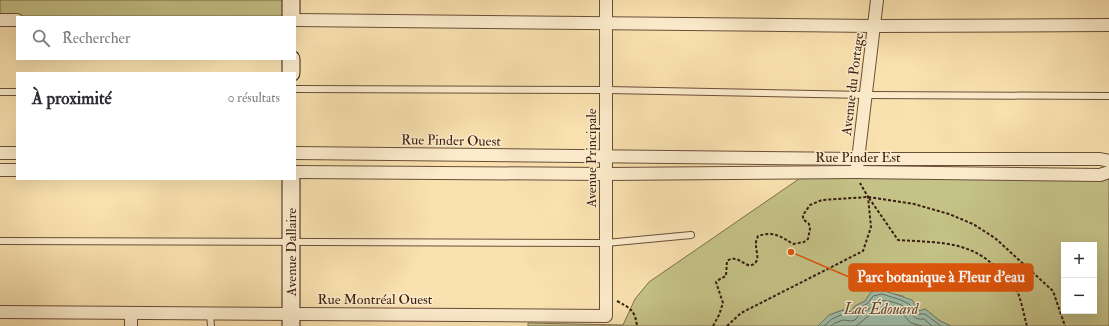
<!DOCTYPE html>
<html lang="fr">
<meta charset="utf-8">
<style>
body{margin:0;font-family:"IM FELL Double Pica",serif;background:#f7f7f7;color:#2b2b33}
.controls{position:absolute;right:12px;bottom:12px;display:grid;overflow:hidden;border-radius:0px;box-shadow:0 4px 16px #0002}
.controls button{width:36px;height:36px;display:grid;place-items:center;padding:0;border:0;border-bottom:1px solid #e1e1e2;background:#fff;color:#2b2b33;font:20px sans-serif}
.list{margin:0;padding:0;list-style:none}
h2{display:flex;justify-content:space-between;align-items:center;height:52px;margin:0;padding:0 16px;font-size:17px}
h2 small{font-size:13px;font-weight:400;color:#7c7c81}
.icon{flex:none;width:22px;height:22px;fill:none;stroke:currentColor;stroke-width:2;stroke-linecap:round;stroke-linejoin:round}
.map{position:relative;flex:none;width:1109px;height:326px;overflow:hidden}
.search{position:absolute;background:#fff;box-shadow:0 4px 16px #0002;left:16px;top:16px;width:280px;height:44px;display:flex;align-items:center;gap:10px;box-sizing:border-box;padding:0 14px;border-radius:0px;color:#7c7c81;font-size:15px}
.panel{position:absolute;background:#fff;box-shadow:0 4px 16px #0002;left:16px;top:72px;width:280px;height:108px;border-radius:0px}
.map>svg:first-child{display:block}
.green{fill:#c4c287;stroke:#7f6f4c;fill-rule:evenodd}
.water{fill:#9ebeab;stroke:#767d6d}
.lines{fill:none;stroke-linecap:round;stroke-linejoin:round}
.shore{stroke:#6c6d5e;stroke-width:1}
.lane-casing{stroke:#6a4e38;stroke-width:8}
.street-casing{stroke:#6a4e38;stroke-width:14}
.secondary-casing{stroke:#3a1c10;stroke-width:19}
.path{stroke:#3a1c10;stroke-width:2;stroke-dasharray:3 2;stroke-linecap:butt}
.lane{stroke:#fceccc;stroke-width:6}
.street{stroke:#fceccc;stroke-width:12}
.secondary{stroke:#fceccc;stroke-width:17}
.labels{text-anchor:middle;stroke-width:3;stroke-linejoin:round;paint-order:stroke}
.street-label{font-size:14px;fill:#3a1c10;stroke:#fceccc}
.water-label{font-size:15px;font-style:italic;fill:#584d3e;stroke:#fceccc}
.leader{fill:none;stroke:#df560c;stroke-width:1.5}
.callout-dot{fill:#df560c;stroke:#fceccc;stroke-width:1.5}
.callout{fill:#df560c;stroke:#df560c;stroke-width:1.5}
.callout-label{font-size:15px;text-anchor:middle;font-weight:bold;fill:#fff}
</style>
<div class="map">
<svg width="1109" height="326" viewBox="0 0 1109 326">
<rect width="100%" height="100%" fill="#fae2b0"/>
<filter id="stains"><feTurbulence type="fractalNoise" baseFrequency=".005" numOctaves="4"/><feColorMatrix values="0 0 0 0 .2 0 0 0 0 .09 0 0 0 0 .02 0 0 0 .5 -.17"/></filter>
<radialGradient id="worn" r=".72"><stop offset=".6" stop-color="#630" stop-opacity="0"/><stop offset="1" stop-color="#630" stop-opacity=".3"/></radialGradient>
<!-- green -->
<g class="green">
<rect x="0" y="0" width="286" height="16"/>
<path d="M809 172H1109V326H951L940 321 925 309 919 311 903 296 894 294 871 292 865 301 855 306 851 312 843 310 829 315 818 326H528V323L623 325 635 299 649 282ZM1064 245H1094V311H1064Z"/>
</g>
<!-- water -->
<polygon class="water" points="882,290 912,300 919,311 925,309 940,321 951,326 818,326 829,315 843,310 851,312 855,306 865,301 871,292"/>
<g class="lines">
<!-- shore -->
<g class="shore">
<polyline points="824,326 832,319 843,314 853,315 858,309 868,303 873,296 882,294 901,300 909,304 916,314 925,314 941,326"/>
<path d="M831 326 835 323 843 320 851 321 855 320 861 313 871 308 876 301C883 299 901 303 906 308 913 315 913 320 924 319L932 326"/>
<polyline points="856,326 881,306 901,312 911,323 922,326"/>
</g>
<!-- lane casing -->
<g class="lane-casing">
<g id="lane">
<polyline points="295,89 607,90 866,95 1109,96"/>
<polyline points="0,92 17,92"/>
<polyline points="0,241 606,243 691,235"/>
<polyline points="210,313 211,326"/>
</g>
</g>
<!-- street casing -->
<g class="street-casing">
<g id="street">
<polyline points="0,20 17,20"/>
<polyline points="295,20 874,26 1109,25"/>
<polyline points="0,153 17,153"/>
<polyline points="295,153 858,159 1100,159 1109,161"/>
<polyline points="857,168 877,0"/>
<polyline points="0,170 17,170"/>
<polyline points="295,172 606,174 856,172 1100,175 1109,172"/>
<polyline points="0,312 606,316 606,0"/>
<polyline points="131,313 131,326"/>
</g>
</g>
<!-- secondary casing -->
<g class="secondary-casing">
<g id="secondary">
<polyline points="291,17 291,0"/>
<polyline points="291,59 291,73"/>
<polyline points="291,326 291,179"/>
</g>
</g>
<!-- path -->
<g class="path">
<path d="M869 198 898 240C942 243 977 240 1006 279 1010 283 1015 288 1018 293 1022 303 1024 316 1027 326"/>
<path d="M617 301C630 308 635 310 637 326"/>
<path d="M713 326 719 315 723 303 716 282 720 279 726 276 727 261C739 252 747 273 756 262 759 257 756 251 756 246 755 243 757 239 758 236 774 231 780 236 793 244L804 242 808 239 810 229 809 224 803 219V215L810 205 822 200 868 197 914 204 949 214 973 224 995 238 1053 291 1065 326"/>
<polyline points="727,326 741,313 863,251 871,227 868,197 860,183"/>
</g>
<!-- lane -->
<use href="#lane" class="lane"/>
<!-- street -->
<use href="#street" class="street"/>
<!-- secondary -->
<use href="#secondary" class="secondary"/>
</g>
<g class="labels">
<!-- street labels -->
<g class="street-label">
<text transform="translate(852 84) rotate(-83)" y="5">Avenue du Portage</text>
<text transform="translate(451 140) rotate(1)" y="5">Rue Pinder Ouest</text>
<text x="858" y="162">Rue Pinder Est</text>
<text transform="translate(591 158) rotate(-90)" y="5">Avenue Principale</text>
<text transform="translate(291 252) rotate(-90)" y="5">Avenue Dallaire</text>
<text x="375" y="304">Rue Montréal Ouest</text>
</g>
<!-- water labels -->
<g class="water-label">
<text x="881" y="314">Lac Édouard</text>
</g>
</g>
<!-- callouts -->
<path class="leader" d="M791 252L849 277"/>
<circle class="callout-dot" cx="791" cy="252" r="4"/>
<rect class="callout" x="849" y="264" width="184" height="27" rx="4"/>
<g class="callout-label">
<text x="941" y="282">Parc botanique à Fleur d'eau</text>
</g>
<rect width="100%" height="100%" filter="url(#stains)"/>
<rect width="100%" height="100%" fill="url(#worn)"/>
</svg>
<div class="controls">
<button>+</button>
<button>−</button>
</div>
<div class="search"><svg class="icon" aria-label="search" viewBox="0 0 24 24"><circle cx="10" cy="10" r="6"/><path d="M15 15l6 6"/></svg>Rechercher</div>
<section class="panel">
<h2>À proximité<small>0 résultats</small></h2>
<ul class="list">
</ul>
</section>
</div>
